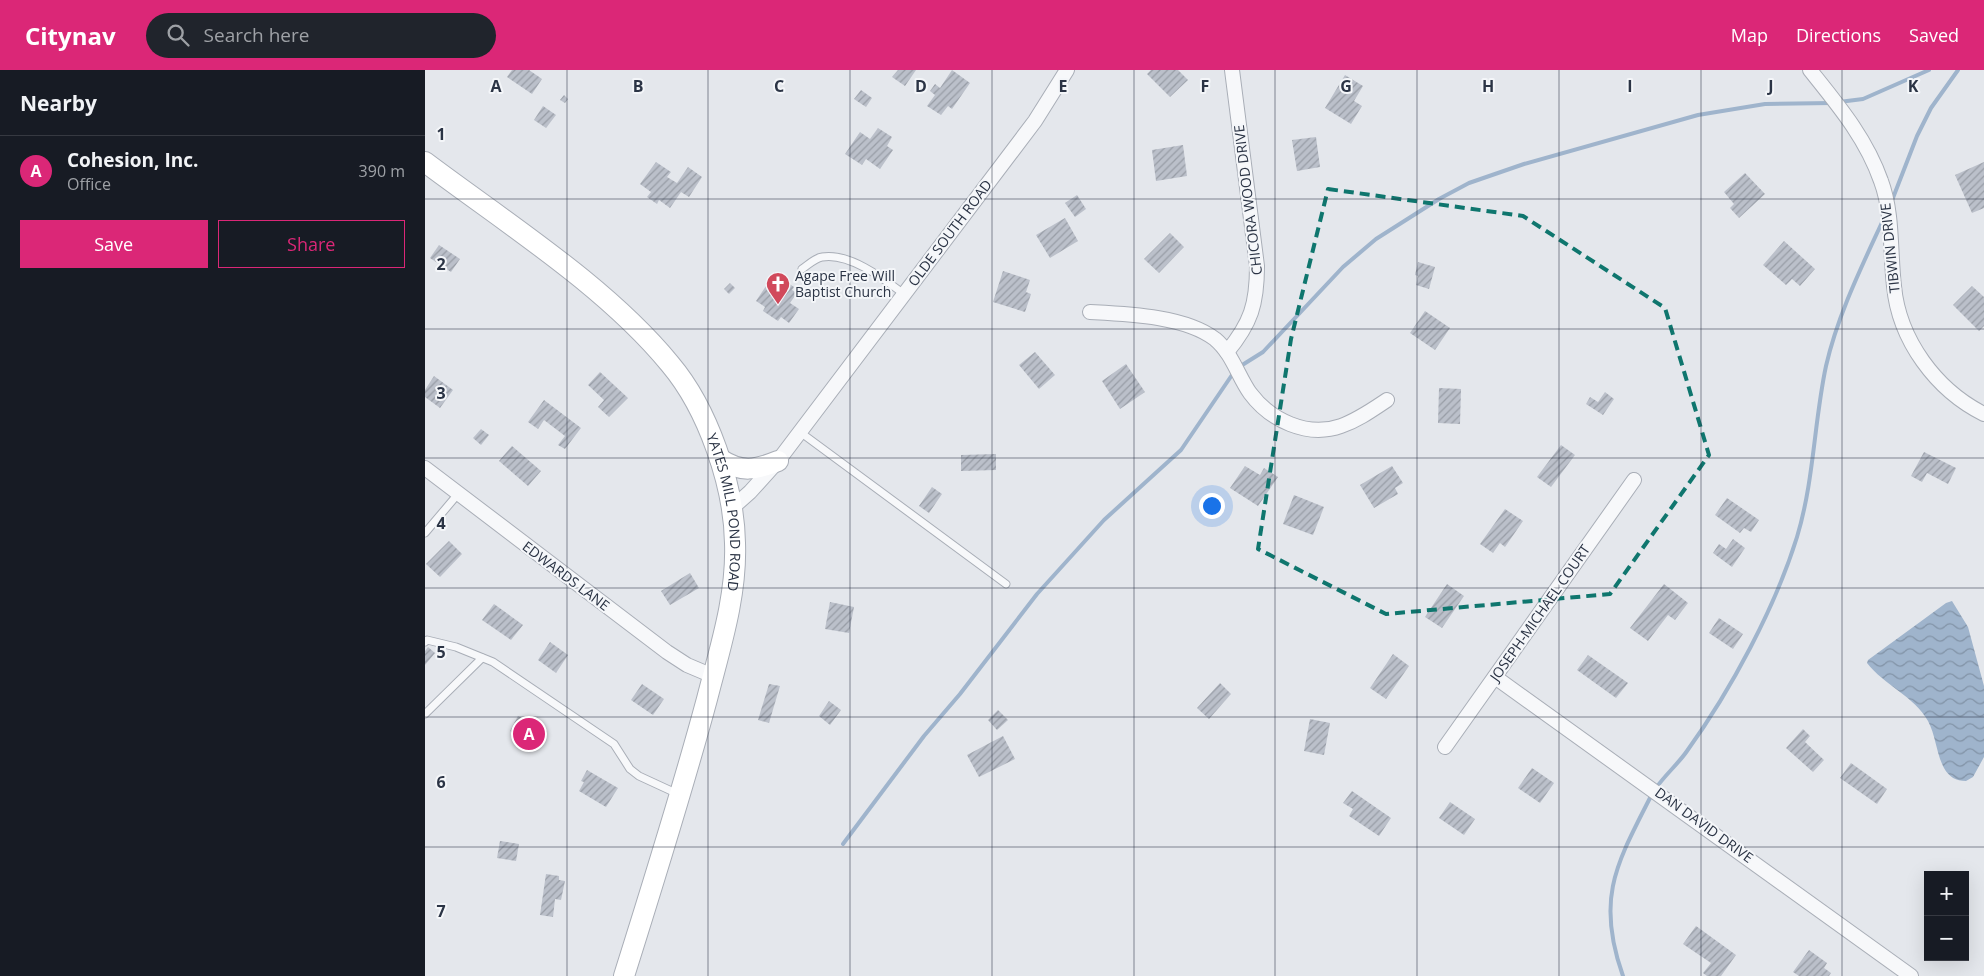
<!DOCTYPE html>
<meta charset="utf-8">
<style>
body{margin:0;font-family:"Open Sans",sans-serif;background:#20242c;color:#f1f3f6}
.controls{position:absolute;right:15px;bottom:15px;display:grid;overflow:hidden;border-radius:0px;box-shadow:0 5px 20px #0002}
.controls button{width:45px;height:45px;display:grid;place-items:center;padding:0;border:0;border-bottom:1px solid #363941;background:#171b24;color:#f1f3f6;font:25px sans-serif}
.you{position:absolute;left:786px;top:435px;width:18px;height:18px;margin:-12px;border:4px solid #fff;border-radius:50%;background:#1a73e8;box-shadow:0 0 0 8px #1a73e833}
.badge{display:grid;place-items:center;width:32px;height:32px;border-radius:50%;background:#db2777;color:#fff;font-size:16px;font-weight:700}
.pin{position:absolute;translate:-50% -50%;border:2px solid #fff;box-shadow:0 1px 5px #0006}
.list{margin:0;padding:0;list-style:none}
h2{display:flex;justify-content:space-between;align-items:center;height:65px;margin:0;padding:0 20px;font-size:21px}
h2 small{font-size:16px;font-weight:400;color:#9ea1a6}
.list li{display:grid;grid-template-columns:32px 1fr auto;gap:15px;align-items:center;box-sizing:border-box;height:70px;padding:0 20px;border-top:1px solid #363941}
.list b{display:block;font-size:19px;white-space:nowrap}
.list p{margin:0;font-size:16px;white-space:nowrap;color:#9ea1a6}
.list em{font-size:16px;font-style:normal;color:#9ea1a6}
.actions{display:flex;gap:10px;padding:15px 20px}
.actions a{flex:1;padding:11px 0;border:1px solid #db2777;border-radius:0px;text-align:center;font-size:18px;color:#db2777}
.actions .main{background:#db2777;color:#fff}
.icon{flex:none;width:28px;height:28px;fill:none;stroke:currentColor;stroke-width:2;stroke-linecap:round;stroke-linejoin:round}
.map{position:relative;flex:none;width:1559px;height:906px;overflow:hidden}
header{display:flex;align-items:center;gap:30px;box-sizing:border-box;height:70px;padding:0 25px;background:#db2777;color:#fff}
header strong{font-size:24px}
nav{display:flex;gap:28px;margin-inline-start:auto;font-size:18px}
.search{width:350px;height:45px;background:#20242c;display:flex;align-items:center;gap:12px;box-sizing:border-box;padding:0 18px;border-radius:28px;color:#9ea1a6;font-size:19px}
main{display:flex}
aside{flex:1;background:#171b24}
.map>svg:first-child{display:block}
.water{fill:url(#water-waves)}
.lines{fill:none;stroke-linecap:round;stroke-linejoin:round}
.stream{stroke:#9fb4cc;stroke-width:4}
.building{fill:url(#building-hatch)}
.lane-casing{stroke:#a9aeb7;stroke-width:9}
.street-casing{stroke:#a9aeb7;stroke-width:16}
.secondary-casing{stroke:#a9aeb7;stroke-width:22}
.lane{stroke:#f7f8fa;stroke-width:7}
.street{stroke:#f7f8fa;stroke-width:14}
.secondary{stroke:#fff;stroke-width:20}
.marked{fill:none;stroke:#0f766e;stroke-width:4;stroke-dasharray:10 6;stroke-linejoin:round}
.grid{fill:none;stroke:#2b3445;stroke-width:1;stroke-opacity:0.55}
.labels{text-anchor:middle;stroke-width:4;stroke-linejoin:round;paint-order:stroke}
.street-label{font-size:14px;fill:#2b3445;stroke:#f4f6f9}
.poi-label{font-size:14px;fill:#2b3445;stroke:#f4f6f9;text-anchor:start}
.grid-label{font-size:16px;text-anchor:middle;font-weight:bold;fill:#2b3445;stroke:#f4f6f9;stroke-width:4;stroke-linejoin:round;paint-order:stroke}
</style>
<header>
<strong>Citynav</strong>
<div class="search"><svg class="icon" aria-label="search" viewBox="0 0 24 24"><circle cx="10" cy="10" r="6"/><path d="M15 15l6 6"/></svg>Search here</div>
<nav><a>Map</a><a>Directions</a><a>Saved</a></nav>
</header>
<main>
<aside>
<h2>Nearby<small></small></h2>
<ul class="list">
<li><span class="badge">A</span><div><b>Cohesion, Inc.</b><p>Office</p></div><em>390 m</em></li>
</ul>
<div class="actions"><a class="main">Save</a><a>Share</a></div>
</aside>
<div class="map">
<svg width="1559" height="906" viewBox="0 0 1559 906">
<defs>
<pattern id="water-waves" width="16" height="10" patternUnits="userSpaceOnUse" patternTransform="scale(1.25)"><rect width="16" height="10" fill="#9fb4cc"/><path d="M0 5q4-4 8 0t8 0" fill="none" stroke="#8293a7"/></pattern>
<pattern id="building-hatch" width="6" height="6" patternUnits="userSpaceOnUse" patternTransform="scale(1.25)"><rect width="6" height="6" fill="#bbc0ca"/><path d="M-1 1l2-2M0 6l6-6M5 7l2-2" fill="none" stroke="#989da6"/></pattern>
</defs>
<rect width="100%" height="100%" fill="#e4e7ec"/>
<!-- water -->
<path class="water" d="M1527 531 1543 557 1559 616V687L1548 707 1541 711C1531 711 1524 707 1519 698 1511 683 1511 666 1503 651 1489 626 1459 615 1442 593L1443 590 1521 533Z"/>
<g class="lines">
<!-- stream -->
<g class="stream">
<polyline points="1414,32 1438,29 1504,0"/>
<polyline points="1466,133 1492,66 1506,38 1533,0"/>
<polyline points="814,297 838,282 918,197 951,169 1014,129 1044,113 1099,94 1273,45 1340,34 1407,33"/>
<path d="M1231 718C1240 705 1253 694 1262 681 1306 620 1350 538 1372 467 1389 411 1389 352 1401 296 1413 244 1437 196 1459 148"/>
<polyline points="418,774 499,666 535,624 612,524 679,450 756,380 809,302"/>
<path d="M1198 906C1170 828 1192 793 1227 724"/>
</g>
</g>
<!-- building -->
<g class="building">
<polygon points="87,0 104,0 117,9 107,24 82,7"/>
<polygon points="473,0 491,0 480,16 467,7"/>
<polygon points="527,0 545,13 527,39 523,36 516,45 502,36 510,25 505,21 510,14 515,18"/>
<polygon points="726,0 753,0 763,10 745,27 722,4"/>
<polygon points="920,5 938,16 929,31 937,36 926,54 900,38"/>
<polygon points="436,20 447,28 441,37 429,29"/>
<polygon points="139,25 143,29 140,33 135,30"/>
<polygon points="118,36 131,45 121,58 109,50"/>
<polygon points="453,58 467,67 462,76 468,80 455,99 441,89 437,95 420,84 435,62 445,69"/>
<polygon points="891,67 895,97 872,101 867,70"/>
<polygon points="758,75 762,106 731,111 727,80"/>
<polygon points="231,92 246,102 242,107 252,113 263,97 277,107 264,127 256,122 245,138 234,130 232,134 222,127 226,122 215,114"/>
<polygon points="1559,92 1559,138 1547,143 1530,105"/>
<polygon points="1320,103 1340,124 1314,148 1305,138 1309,134 1299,122"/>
<polygon points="652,125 661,139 650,147 640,133"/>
<polygon points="640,148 653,171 625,188 611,165"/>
<polygon points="745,163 759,177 734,203 719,189"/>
<polygon points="1359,171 1390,199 1375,216 1367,209 1361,215 1338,195"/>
<polygon points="14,175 35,189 26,202 5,188"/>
<polygon points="993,192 1010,197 1004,219 991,215 993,206 990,205"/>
<polygon points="578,201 605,210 601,222 606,224 600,242 568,232"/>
<polygon points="305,213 310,218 304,224 299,219"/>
<polygon points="357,213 361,216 363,213 369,217 367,220 372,223 365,233 374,239 364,253 356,247 353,251 338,241 340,237 331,231 341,216 350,223"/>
<polygon points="1547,216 1559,227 1559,256 1554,261 1528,235"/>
<polygon points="1000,241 1025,258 1010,280 985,263"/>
<polygon points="610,282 630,305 614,319 594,295"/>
<polygon points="701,294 720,322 695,339 677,311"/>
<polygon points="175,302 203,328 184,347 173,337 179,330 163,315"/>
<polygon points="9,306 28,320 15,338 0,327 0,320"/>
<polygon points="1014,318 1036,319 1035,354 1013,353"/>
<polygon points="1180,322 1189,329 1178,345 1161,334 1165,327 1173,332"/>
<polygon points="119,330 156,358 140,379 133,375 140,366 119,350 113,359 103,352"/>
<polygon points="56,359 64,365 56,375 48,368"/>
<polygon points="1136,375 1150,385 1126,417 1112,407"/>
<polygon points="87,376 116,401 103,416 74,391"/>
<polygon points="1499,382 1531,398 1523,414 1502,403 1497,412 1486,406"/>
<polygon points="571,384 571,400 536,401 536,385"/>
<polygon points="820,396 835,405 839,398 853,407 833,436 805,418"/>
<polygon points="967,396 978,413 970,418 973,424 949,438 935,415"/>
<polygon points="507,417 517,424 504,443 494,436"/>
<polygon points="869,425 899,437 888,465 858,454"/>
<polygon points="1302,428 1334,450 1326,462 1319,458 1315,463 1290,445"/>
<polygon points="1080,439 1098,451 1080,477 1075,473 1068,483 1055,474"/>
<polygon points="1308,469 1320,478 1307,497 1288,483 1294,474 1301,479"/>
<polygon points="24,471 37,484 15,507 1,494"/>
<polygon points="265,503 274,518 245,535 236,521"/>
<polygon points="1022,514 1039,526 1017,558 1000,547"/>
<polygon points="1239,514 1263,533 1250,550 1243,545 1223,571 1205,558"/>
<polygon points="405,532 429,537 424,563 400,559"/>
<polygon points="69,534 98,555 86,570 57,550"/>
<polygon points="1294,548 1318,564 1308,579 1284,563"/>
<polygon points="125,572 143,585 131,603 113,590"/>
<polygon points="3,577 10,583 0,595 0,581"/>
<polygon points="968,584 984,596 961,629 945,618"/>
<polygon points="1163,585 1203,613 1191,628 1152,600"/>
<polygon points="795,613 806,624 784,649 772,638"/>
<polygon points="217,614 239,629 228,645 206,630"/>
<polygon points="344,614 355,616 344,653 333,650"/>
<polygon points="404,631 416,640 405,655 394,646"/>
<polygon points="573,640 583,650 572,660 563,650"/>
<polygon points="93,646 122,661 114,677 85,661"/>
<polygon points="885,649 905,653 899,685 879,681"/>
<polygon points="1378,659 1385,666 1380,672 1399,690 1388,702 1361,678"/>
<polygon points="578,666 590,689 554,707 542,685"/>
<polygon points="1426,693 1462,719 1452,734 1415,708"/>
<polygon points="1107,698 1129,713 1115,733 1093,718"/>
<polygon points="162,700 193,718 181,737 154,721 159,712 156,711"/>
<polygon points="927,721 966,748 954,766 924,746 928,739 918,733"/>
<polygon points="1025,732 1050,749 1039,765 1014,748"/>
<polygon points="75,771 94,774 91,791 72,788"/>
<polygon points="121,804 134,806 134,810 140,811 136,830 130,829 128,847 115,845"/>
<polygon points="1271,856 1311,885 1296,906 1282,906 1278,903 1286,893 1258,874"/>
<polygon points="1384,880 1402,893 1399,898 1406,903 1404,906 1374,906 1368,902"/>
</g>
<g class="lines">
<!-- lane casing -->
<g class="lane-casing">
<g id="lane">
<path d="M377 199C383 195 390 188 397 187 424 182 459 209 479 224"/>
<polyline points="375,362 581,514"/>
<polyline points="0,463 33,424"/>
<polyline points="0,572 2,570 31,577 68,592 189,674 205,699 214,706 253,724"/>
<polyline points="0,644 57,588"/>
</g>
</g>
<!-- street casing -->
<g class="street-casing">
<g id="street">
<path d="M1385 0C1413 35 1441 68 1456 111 1468 143 1465 182 1469 216 1474 270 1511 320 1559 344"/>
<path d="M665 242C703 244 760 246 790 269 807 283 813 306 825 323 845 350 882 368 916 356 933 350 947 340 962 330"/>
<path d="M802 282C826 253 832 234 832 196L807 0"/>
<polyline points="0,398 242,582 262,595 288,606"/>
<polyline points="307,438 325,422 353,391 610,51 642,0"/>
<polyline points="1070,607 1486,906"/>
<polyline points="1020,677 1209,410"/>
</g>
</g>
<!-- secondary casing -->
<g class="secondary-casing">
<g id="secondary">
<path id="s1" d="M0 92C81 153 181 216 245 294 283 339 309 415 310 473 312 526 295 578 282 629 257 722 228 814 199 906"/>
<path d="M295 389C316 403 331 400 353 391"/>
</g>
</g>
<!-- lane -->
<use href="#lane" class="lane"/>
<!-- street -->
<use href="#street" class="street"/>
<!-- secondary -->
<use href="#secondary" class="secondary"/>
</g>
<!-- marked area -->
<path class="marked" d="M903 119 1098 146 1240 238 1284 385 1185 524 961 544 833 479 866 269Z"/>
<!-- grid -->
<path class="grid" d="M142 0V906M283 0V906M425 0V906M567 0V906M709 0V906M850 0V906M992 0V906M1134 0V906M1276 0V906M1417 0V906M0 129H1559M0 259H1559M0 388H1559M0 518H1559M0 647H1559M0 777H1559"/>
<!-- icons -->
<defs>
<g id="church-pin" transform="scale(1.25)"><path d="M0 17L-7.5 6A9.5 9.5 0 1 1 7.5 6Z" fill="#d1495b" stroke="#f4f6f9"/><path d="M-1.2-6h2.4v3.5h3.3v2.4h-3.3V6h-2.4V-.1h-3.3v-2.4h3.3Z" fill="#fff"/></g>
</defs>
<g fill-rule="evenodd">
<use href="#church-pin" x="353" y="214"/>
</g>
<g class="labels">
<!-- street labels -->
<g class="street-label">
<text transform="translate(823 130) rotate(-97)" y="5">CHICORA WOOD DRIVE</text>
<text transform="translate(525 163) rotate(-53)" y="5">OLDE SOUTH ROAD</text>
<text transform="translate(1465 178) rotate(-96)" y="5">TIBWIN DRIVE</text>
<text dy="5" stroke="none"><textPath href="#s1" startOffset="480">YATES MILL POND ROAD</textPath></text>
<text transform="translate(141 506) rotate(37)" y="5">EDWARDS LANE</text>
<text transform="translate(1115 543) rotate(-55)" y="5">JOSEPH-MICHAEL COURT</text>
<text transform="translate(1279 755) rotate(36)" y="5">DAN DAVID DRIVE</text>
</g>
<!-- poi labels -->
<g class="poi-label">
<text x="370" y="211">Agape Free Will<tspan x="370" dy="16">Baptist Church</tspan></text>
</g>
</g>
<g class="grid-label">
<text x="71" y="22">A</text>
<text x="213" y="22">B</text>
<text x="354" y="22">C</text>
<text x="496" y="22">D</text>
<text x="638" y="22">E</text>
<text x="780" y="22">F</text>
<text x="921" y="22">G</text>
<text x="1063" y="22">H</text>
<text x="1205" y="22">I</text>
<text x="1346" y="22">J</text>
<text x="1488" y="22">K</text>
<text x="16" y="70">1</text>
<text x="16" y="200">2</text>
<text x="16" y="329">3</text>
<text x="16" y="459">4</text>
<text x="16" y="588">5</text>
<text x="16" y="718">6</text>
<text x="16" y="847">7</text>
</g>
</svg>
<div class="controls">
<button>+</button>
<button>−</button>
</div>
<div class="you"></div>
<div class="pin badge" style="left:104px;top:664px">A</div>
</div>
</main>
